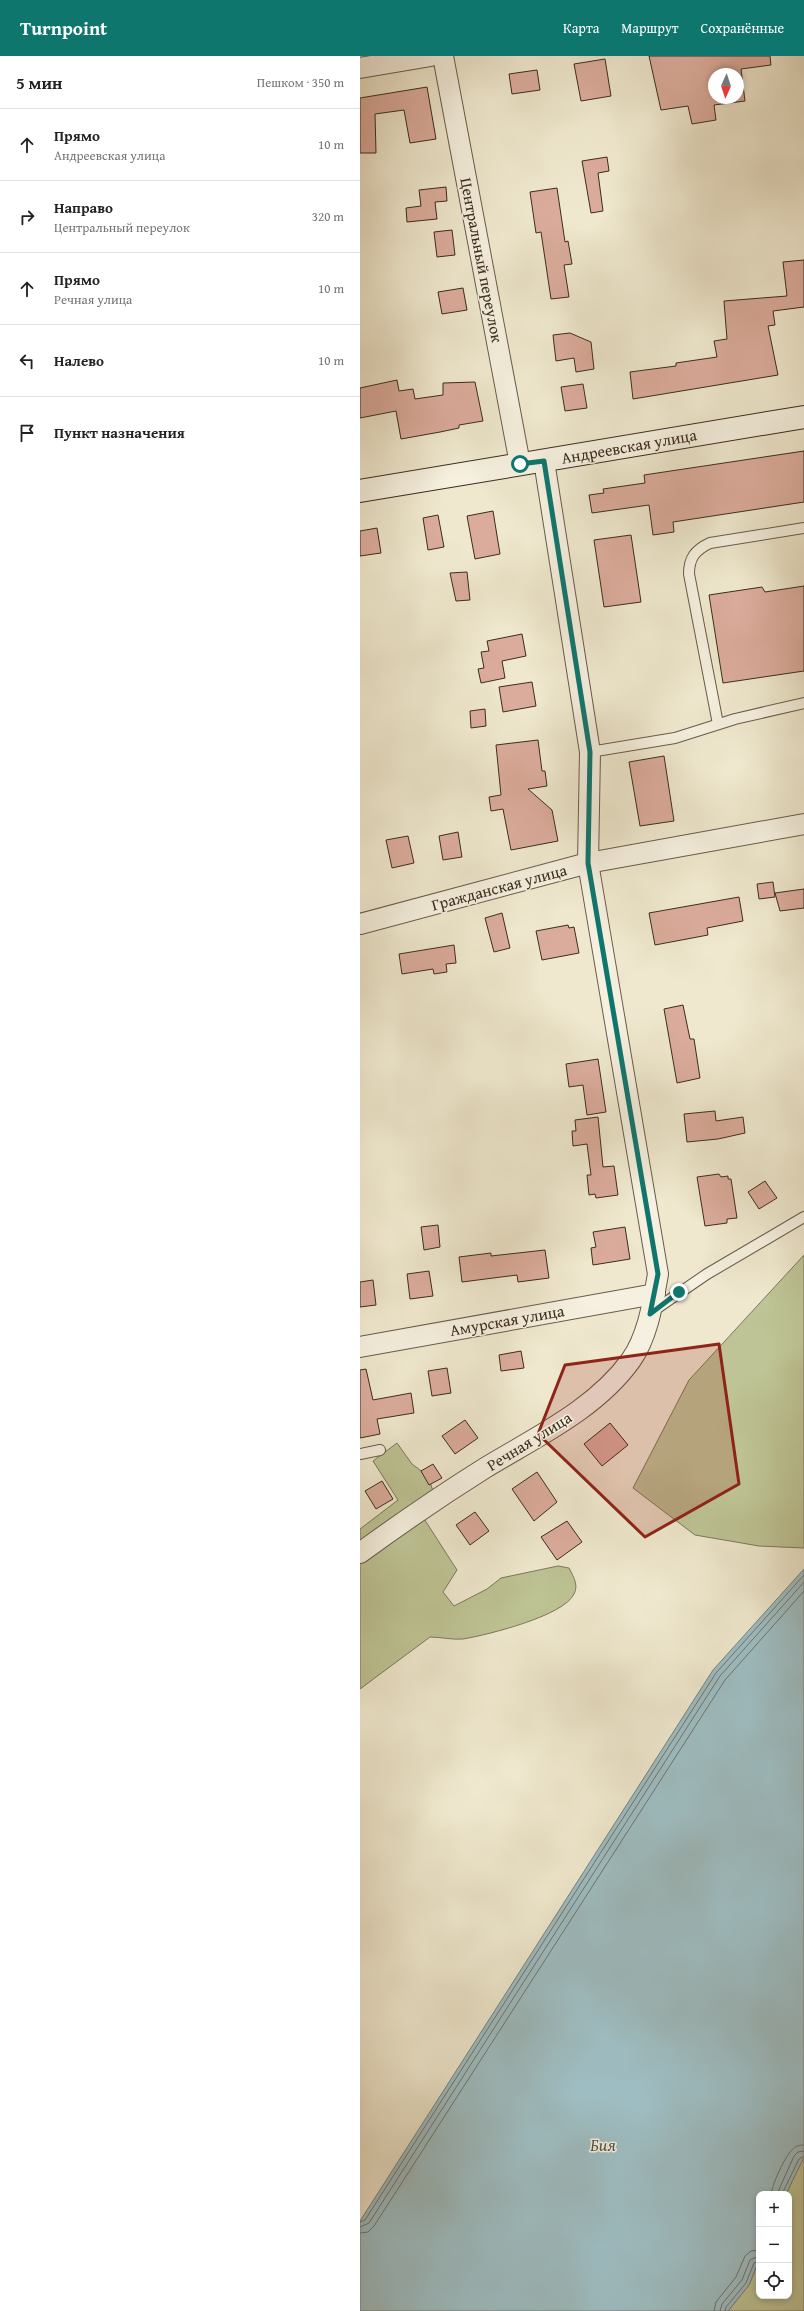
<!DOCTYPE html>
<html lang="ru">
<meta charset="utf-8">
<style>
body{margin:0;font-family:"Gentium Book Plus",serif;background:#f6f6f6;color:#222}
.controls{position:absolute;right:12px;bottom:12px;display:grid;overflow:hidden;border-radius:8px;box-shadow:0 2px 6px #0003}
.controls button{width:36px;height:36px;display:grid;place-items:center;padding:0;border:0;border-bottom:1px solid #e0e0e0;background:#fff;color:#222;font:20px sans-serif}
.compass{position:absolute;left:348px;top:12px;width:36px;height:36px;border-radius:50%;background:#fff;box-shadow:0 2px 6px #0003;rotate:183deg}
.stop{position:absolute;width:12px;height:12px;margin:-9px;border:3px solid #0f766e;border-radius:50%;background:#fff}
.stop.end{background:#0f766e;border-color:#fff;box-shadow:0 1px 4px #0008}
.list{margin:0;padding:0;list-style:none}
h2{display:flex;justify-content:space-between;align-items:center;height:52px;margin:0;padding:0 16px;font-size:17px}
h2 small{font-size:13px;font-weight:400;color:#767676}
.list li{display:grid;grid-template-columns:26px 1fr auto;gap:12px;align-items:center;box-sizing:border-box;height:72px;padding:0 16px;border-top:1px solid #e0e0e0}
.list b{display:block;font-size:15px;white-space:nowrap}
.list p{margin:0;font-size:13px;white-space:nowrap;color:#767676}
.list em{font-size:13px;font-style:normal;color:#767676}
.icon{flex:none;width:22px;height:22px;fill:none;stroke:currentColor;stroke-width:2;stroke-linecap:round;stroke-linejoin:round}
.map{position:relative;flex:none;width:444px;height:2255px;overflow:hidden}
header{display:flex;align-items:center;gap:24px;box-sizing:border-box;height:56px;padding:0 20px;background:#0f766e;color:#fff}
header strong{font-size:19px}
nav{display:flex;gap:22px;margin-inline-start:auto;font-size:14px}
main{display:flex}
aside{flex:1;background:#fff}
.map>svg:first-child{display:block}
.green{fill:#bec495;stroke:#7c785a}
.water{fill:#9ebdc2;stroke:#768380}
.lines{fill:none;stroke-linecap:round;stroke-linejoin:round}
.shore{stroke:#6c7470;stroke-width:1}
.building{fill:#dbac9c;stroke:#3b2c1e;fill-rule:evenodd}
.lane-casing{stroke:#685b4a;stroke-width:12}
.street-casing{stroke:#685b4a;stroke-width:22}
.secondary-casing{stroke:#3b2c1e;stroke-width:24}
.lane{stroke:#f5f0df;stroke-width:10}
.street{stroke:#f5f0df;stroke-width:20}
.secondary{stroke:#f5f0df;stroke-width:22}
.route{stroke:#0f766e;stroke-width:5}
.marked{fill:#8f2418;fill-opacity:0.2;stroke:#8f2418;stroke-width:3;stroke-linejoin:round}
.labels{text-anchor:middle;stroke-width:3;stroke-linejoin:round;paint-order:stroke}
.street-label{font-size:16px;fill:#3b2c1e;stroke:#f5f0df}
.water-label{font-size:17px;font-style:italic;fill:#545047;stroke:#f5f0df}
</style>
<header>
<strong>Turnpoint</strong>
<nav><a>Карта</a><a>Маршрут</a><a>Сохранённые</a></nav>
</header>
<main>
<aside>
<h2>5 мин<small>Пешком · 350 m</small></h2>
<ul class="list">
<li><svg class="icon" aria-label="ahead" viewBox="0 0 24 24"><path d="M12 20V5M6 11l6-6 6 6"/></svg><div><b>Прямо</b><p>Андреевская улица</p></div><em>10 m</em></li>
<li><svg class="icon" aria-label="right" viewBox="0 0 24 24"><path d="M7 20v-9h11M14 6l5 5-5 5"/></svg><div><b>Направо</b><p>Центральный переулок</p></div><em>320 m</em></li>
<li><svg class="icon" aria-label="ahead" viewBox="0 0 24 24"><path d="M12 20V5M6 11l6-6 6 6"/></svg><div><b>Прямо</b><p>Речная улица</p></div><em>10 m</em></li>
<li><svg class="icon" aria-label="left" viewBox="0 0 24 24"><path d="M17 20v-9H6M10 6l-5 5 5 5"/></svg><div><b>Налево</b></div><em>10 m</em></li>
<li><svg class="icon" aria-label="arrive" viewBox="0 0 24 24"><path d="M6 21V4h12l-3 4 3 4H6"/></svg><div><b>Пункт назначения</b></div></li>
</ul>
</aside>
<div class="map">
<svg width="444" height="2255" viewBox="0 0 444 2255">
<rect width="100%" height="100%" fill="#efe8ce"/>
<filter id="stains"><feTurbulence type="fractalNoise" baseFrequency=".005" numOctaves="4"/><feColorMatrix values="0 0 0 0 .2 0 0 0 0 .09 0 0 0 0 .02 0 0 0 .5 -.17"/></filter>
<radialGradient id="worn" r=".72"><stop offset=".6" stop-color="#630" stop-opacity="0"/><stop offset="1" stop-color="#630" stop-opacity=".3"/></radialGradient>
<!-- green -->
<g class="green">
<polygon points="444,1199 444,1492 399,1490 335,1479 273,1432 329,1324"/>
<polygon points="37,1387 52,1408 68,1420 73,1435 0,1490 0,1473 38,1444 13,1405"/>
<path d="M61 1458 97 1514 83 1536 94 1550 127 1533 141 1522 198 1510 209 1512C213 1520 219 1529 214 1538 204 1560 127 1579 103 1583 93 1584 80 1581 70 1581L0 1633V1502Z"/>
<polygon points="444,2101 444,2255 368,2255 389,2229 399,2204 399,2240 429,2240 429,2138 426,2138"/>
</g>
<!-- water -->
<polygon class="water" points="444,1513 444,2101 426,2138 399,2138 399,2204 389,2229 368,2255 0,2255 0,2165 353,1614"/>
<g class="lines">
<!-- shore -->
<g class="shore">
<path d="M411 2138C412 2129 425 2100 432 2094 435 2090 439 2089 444 2089"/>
<polyline points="417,2138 434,2100 438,2096 444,2095"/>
<polyline points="422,2138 439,2103 444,2100"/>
<polyline points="0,2166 5,2164 356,1617 444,1519"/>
<polyline points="0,2171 9,2167 360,1620 444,1526"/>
<polyline points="0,2177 8,2176 14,2170 365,1624 444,1535"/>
<polyline points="354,2255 356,2246 376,2221 385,2200 391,2195 399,2194"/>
<polyline points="360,2255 362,2248 382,2224 390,2204 399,2200"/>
<polyline points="365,2255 366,2251 386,2227 394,2207 399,2205"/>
</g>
</g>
<!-- building -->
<g class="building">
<path d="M289 0H410L411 9 381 13 385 45 354 49 356 64 332 68 328 50 301 54ZM354 18H378V42H354Z"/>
<polygon points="245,3 251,40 221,45 214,8"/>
<polygon points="177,14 180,34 152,38 149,18"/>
<polygon points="67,31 76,83 50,87 44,54 15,58 16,97 0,97 0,42"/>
<polygon points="247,101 249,115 238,117 243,155 231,157 222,105"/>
<polygon points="86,131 87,145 75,146 77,163 47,166 46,152 61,150 59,134"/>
<polygon points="197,132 205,186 208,185 212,208 204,209 209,241 191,243 181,176 176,177 170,136"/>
<polygon points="92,174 95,199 77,201 74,176"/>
<polygon points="444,204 444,251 413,255 415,269 408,270 418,319 273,343 270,316 316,310 316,307 357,301 354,285 367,283 364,245 427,240 423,206"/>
<polygon points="103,232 107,254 82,258 78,236"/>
<polygon points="210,277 231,286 234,313 216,316 214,302 196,305 193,279"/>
<polygon points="37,324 39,335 53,333 55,343 83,339 83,327 115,326 123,365 99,369 99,372 80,376 41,383 36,355 0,362 0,332"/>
<polygon points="223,328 227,352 205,355 201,331"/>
<polygon points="444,395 444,446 313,466 314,476 293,479 289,449 232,457 229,439 244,437 243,433 285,427 284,419"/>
<polygon points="133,455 140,498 115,503 107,460"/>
<polygon points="78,459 84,491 68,494 63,462"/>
<polygon points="17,472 21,497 0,500 0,475"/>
<polygon points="271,479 281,546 244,551 234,484"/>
<polygon points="107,516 110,544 96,545 90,517"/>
<polygon points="444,530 444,615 363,627 349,539 402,531 405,536"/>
<polygon points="162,578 166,600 142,605 145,622 121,627 118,613 124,612 121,596 129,595 127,585"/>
<polygon points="172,626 176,650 143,656 139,631"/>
<polygon points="125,653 126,670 111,672 110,655"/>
<polygon points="178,684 182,715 185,715 187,730 168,733 192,754 198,785 151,794 143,753 131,755 129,741 141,739 136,689"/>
<polygon points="304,700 314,765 280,770 269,706"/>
<polygon points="98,776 102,801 83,804 79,780"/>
<polygon points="48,780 54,807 32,812 26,784"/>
<polygon points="413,826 415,841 399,843 397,828"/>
<polygon points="444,833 444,852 420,855 415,837"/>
<polygon points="379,841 383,865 347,872 348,879 295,889 289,857"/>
<polygon points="142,857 150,892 134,896 125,862"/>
<polygon points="208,869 209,872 214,871 219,897 182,904 176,875"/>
<polygon points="94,889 96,907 86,908 87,916 74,918 73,913 42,918 39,898"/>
<polygon points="323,949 330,983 334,983 340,1022 317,1027 304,953"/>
<polygon points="238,1003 246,1056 227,1059 223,1029 209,1031 206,1008"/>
<polygon points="355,1055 356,1065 383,1061 385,1077 358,1083 327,1086 324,1058"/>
<polygon points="238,1061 243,1111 254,1110 258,1139 236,1142 235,1138 229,1139 227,1119 231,1119 227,1088 213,1090 212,1075 216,1075 215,1064"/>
<polygon points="359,1118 361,1121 368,1120 368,1123 371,1123 377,1162 367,1163 367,1167 345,1170 337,1121"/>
<polygon points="405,1125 417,1142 399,1153 388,1136"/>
<polygon points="78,1169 80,1191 64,1194 61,1171"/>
<polygon points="265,1171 270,1203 233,1209 231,1192 236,1191 233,1176"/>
<polygon points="185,1194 189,1222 158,1226 157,1219 102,1226 99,1201 131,1197 131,1200"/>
<polygon points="69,1215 73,1240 50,1243 47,1218"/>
<polygon points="13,1224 16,1249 0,1251 0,1226"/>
<polygon points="161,1295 164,1312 141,1315 139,1299"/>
<polygon points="87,1312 91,1337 72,1340 68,1315"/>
<polygon points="6,1313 13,1344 51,1337 54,1357 17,1363 20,1378 0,1382 0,1314"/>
<polygon points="105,1364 118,1382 95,1398 82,1380"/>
<polygon points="250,1367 268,1389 242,1410 224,1388"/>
<polygon points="73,1408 82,1422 69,1429 61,1415"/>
<polygon points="177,1416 197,1446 174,1465 152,1433"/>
<polygon points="22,1425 33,1443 16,1453 5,1435"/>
<polygon points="115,1456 129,1475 110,1489 96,1469"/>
<polygon points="207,1465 222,1486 197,1504 181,1481"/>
</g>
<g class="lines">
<!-- lane casing -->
<g class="lane-casing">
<g id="lane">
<path d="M358 668 329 518C329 502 335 494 350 487L444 472"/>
<polyline points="230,696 315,682 375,663 444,647"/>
<polyline points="293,1255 347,1218 444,1161"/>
<polyline points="0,1398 20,1394"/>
</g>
</g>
<!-- street casing -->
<g class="street-casing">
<g id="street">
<polyline points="83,0 160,408"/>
<polyline points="0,12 71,0"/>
<polyline points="0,868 228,807 444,768"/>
<polyline points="0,1291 295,1238"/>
<path d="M0 1497C41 1467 82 1439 125 1412 176 1381 236 1353 271 1304 288 1280 293 1246 298 1218L228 807 230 696 184 405"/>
</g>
</g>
<!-- secondary casing -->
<g class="secondary-casing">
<polyline id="secondary" points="0,435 444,361"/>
</g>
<!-- lane -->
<use href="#lane" class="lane"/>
<!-- street -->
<use href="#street" class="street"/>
<!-- secondary -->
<use href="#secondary" class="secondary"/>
</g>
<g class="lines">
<!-- route -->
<polyline class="route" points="160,408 184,405 230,696 228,807 298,1218 290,1258 319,1236"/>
</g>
<!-- marked area -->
<path class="marked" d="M359 1288 379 1428 285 1481 178 1378 205 1309Z"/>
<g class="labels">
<!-- street labels -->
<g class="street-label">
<text transform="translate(122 204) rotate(79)" y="6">Центральный переулок</text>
<text transform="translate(269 390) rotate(-10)" y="6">Андреевская улица</text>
<text transform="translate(139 831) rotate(-15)" y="6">Гражданская улица</text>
<text transform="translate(147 1264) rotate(-10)" y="6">Амурская улица</text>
<text transform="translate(169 1385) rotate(-32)" y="6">Речная улица</text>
</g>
<!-- water labels -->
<g class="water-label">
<text x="243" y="2095">Бия</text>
</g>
</g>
<rect width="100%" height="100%" filter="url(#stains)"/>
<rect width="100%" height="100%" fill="url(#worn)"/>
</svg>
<div class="controls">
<button>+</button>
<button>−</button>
<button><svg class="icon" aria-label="locate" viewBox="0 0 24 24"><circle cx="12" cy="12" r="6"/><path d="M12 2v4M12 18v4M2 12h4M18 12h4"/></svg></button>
</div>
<svg class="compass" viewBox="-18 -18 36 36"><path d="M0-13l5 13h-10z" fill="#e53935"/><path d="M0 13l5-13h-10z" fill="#767676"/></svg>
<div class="stop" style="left:160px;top:408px"></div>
<div class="stop end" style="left:319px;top:1236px"></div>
</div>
</main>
